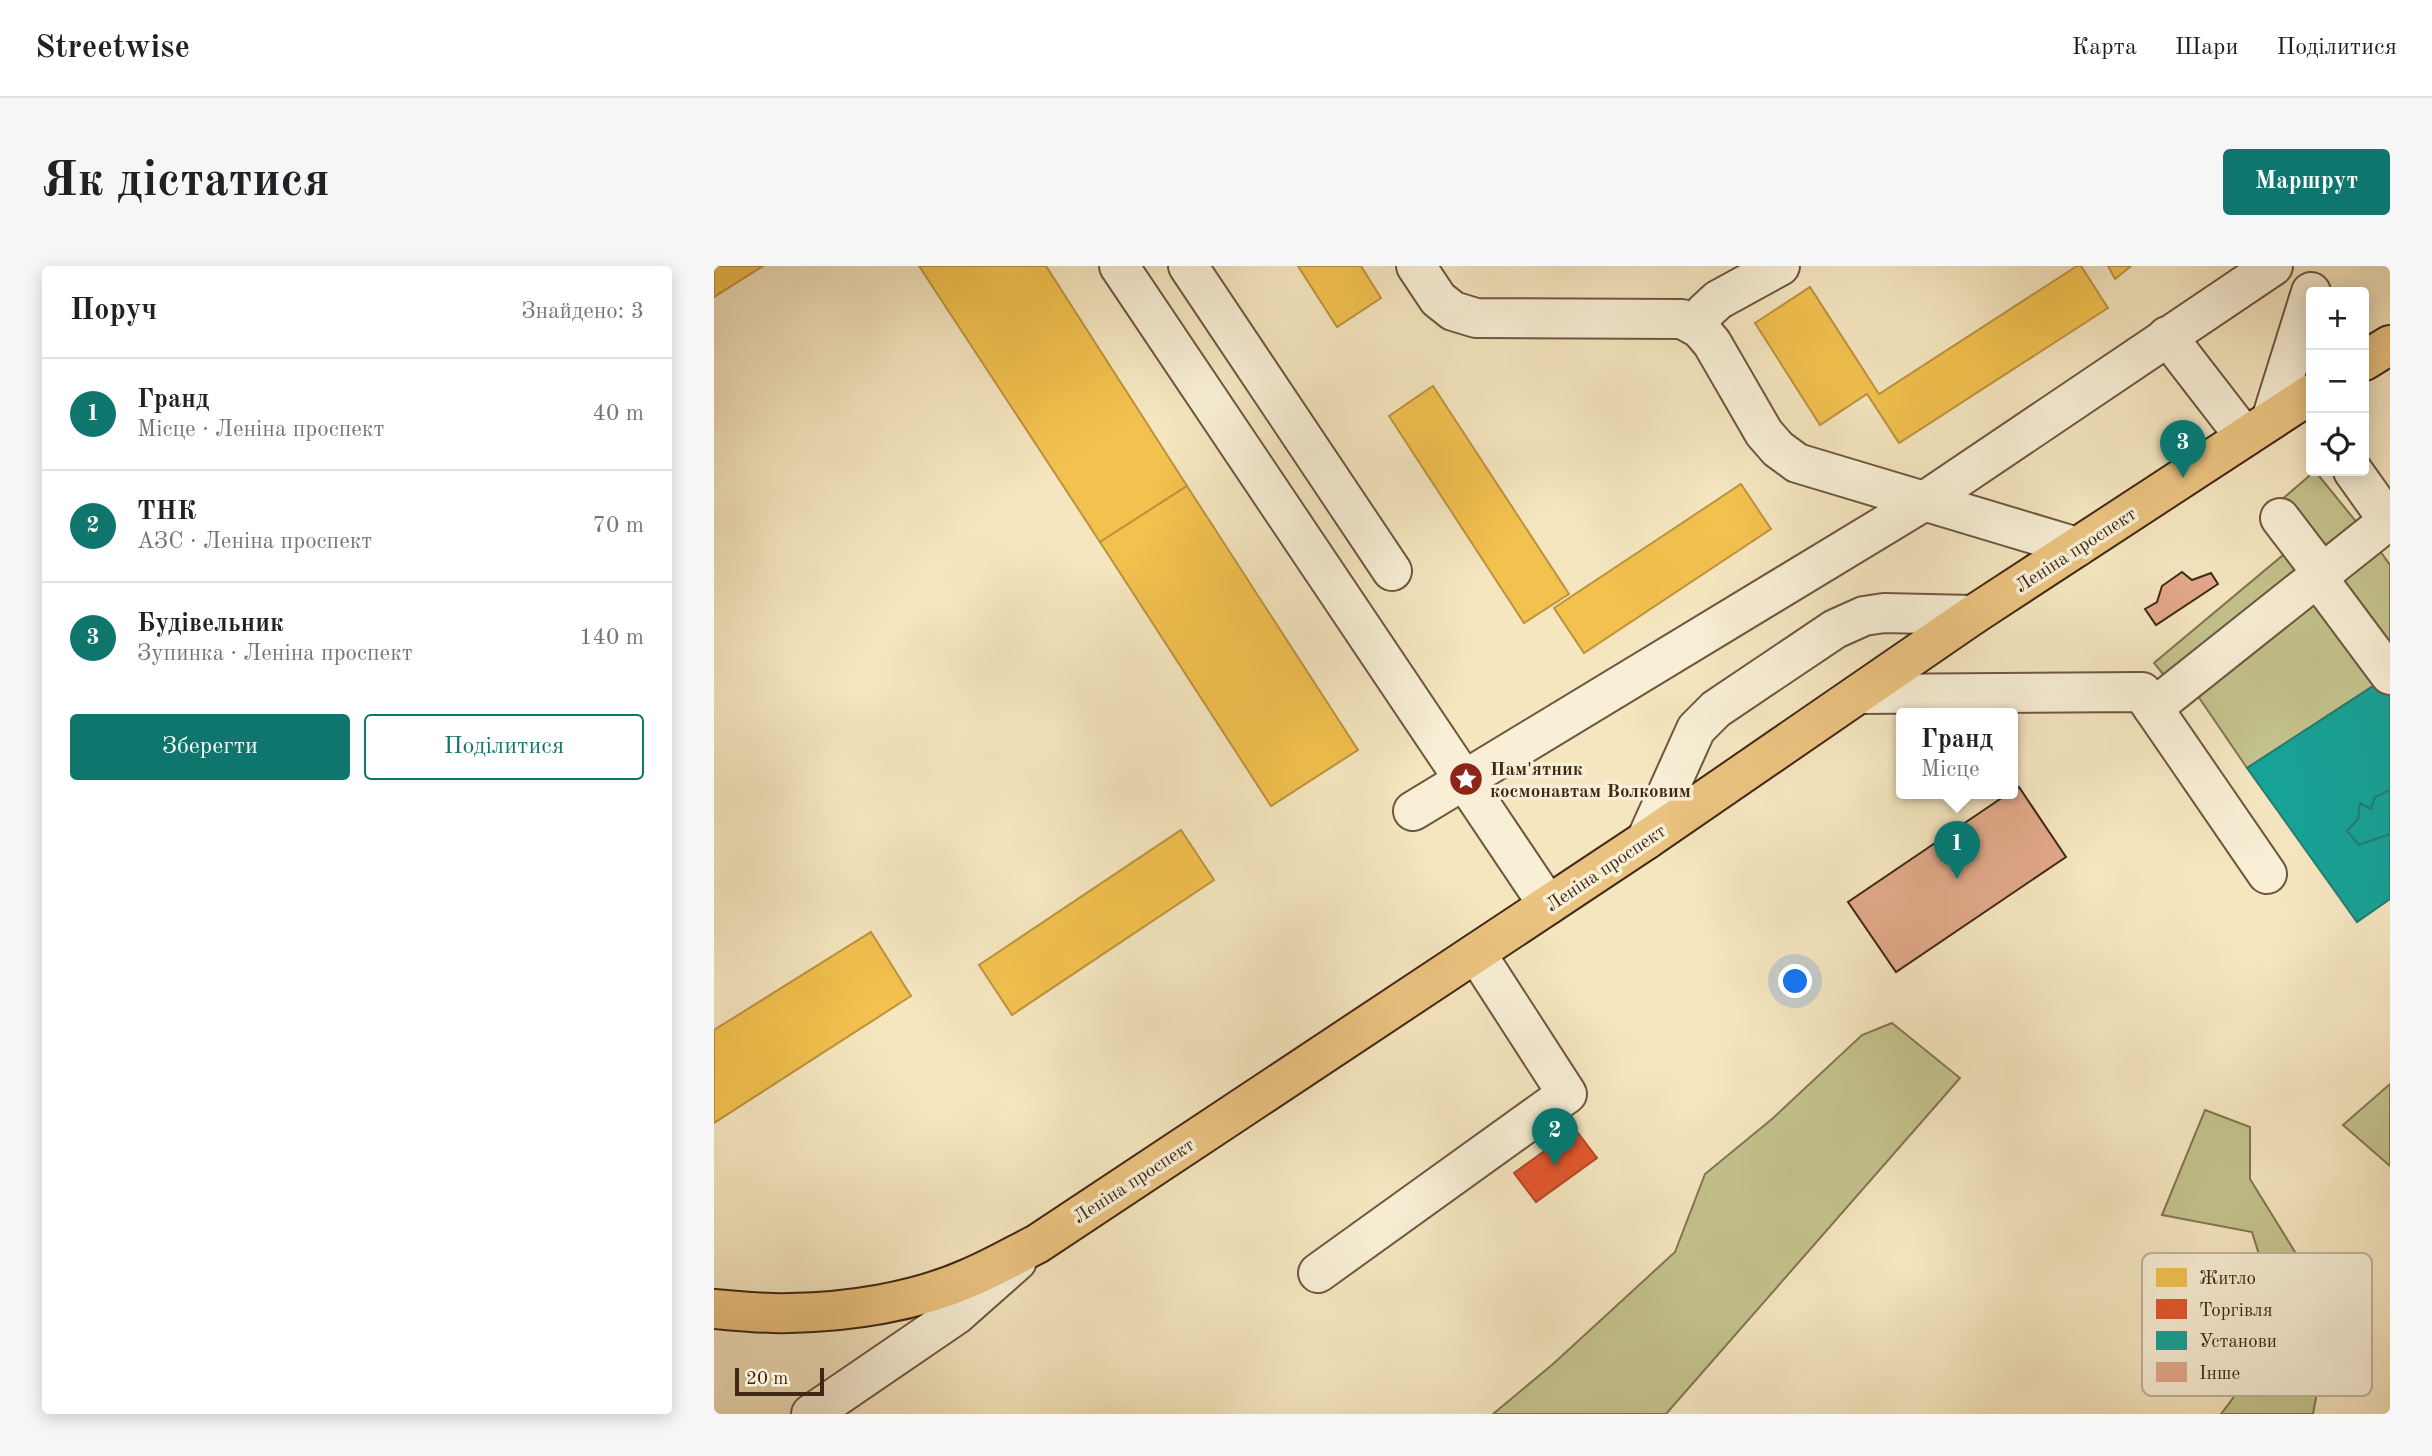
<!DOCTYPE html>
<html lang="uk">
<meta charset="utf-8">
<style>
body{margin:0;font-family:"Old Standard TT",serif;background:#f6f6f6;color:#202124}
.controls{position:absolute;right:21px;top:21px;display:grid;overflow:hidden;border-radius:7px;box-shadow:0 4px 18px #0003}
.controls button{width:63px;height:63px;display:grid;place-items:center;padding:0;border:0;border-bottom:2px solid #e0e0e0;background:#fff;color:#202124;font:35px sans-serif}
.scale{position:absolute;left:21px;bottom:18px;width:89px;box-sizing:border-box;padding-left:7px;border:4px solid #412716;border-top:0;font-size:19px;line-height:24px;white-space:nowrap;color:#412716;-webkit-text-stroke:5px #f8efd6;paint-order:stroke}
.you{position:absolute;left:1082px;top:716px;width:24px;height:24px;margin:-18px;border:5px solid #fff;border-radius:50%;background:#1a73e8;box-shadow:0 0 0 10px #1a73e833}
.badge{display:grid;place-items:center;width:46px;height:46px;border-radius:50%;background:#0f766e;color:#fff;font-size:23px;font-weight:700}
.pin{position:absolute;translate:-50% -58px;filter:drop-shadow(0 2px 4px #0008)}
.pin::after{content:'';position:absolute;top:37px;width:24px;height:21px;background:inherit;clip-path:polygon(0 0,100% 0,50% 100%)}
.popup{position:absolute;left:1182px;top:442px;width:122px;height:91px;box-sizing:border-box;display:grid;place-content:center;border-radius:7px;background:#fff;filter:drop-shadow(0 2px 5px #0005);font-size:23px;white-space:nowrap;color:#757577}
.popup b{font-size:26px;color:#202124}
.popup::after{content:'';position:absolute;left:50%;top:100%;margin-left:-14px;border:14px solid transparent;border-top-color:#fff}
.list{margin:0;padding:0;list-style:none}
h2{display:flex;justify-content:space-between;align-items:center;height:91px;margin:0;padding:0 28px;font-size:30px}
h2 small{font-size:23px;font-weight:400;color:#757577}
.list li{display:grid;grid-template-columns:46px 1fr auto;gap:21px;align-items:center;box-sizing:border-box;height:112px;padding:0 28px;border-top:2px solid #e0e0e0}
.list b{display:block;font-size:26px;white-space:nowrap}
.list p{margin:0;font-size:23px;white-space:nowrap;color:#757577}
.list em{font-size:23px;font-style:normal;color:#757577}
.actions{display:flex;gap:14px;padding:21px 28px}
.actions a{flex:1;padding:16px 0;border:2px solid #0f766e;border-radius:7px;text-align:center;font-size:24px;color:#0f766e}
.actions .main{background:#0f766e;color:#fff}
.icon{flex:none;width:38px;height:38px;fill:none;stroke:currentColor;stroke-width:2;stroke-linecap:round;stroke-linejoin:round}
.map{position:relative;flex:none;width:1676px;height:1148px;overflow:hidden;border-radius:7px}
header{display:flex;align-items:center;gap:42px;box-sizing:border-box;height:98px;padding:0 35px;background:#fff;border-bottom:2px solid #e0e0e0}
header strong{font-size:33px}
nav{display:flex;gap:38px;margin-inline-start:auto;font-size:24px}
.intro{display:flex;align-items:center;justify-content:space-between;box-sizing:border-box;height:168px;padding:0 42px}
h1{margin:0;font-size:49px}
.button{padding:18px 32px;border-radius:7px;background:#0f766e;color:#fff;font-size:24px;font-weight:700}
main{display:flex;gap:42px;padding:0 42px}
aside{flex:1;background:#fff;border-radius:7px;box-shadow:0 4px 18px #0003}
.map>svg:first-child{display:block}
.green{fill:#c4c38d;stroke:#827552;stroke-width:2}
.homes{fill:#f2c14e;stroke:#bd933d;stroke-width:2}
.shops{fill:#e4572e;stroke:#b34927;stroke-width:2}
.public{fill:#17a398;stroke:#247e71;stroke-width:2}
.building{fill:#e2a98a;stroke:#412716;stroke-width:2}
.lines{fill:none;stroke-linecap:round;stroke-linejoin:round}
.minor-casing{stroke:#6e5740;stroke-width:42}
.major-casing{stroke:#412716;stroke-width:42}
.minor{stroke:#f8efd6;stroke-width:38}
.major{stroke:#eac380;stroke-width:38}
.labels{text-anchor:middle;stroke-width:7;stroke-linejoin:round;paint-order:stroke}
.street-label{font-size:19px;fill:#412716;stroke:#f8efd6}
.poi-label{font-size:19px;font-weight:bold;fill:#412716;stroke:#f8efd6;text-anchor:start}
.key{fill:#f8efd6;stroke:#c1b39c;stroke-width:2}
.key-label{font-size:19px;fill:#412716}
</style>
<header>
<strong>Streetwise</strong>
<nav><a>Карта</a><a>Шари</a><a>Поділитися</a></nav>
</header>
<div class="intro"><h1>Як дістатися</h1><a class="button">Маршрут</a></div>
<main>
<aside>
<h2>Поруч<small>Знайдено: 3</small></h2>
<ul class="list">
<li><span class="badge">1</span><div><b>Гранд</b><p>Місце · Леніна проспект</p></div><em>40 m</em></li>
<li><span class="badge">2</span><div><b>ТНК</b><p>АЗС · Леніна проспект</p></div><em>70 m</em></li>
<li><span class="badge">3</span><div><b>Будівельник</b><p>Зупинка · Леніна проспект</p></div><em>140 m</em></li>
</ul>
<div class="actions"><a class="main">Зберегти</a><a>Поділитися</a></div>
</aside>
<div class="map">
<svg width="1676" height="1148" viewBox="0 0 1676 1148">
<rect width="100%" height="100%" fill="#f5e6c0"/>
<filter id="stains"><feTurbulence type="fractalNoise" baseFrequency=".00286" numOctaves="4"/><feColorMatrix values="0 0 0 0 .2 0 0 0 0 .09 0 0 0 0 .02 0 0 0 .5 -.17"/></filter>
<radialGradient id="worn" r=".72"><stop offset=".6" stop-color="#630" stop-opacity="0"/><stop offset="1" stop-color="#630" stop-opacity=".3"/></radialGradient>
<!-- green -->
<g class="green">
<polygon points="1601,205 1653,269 1611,303 1566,235"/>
<polygon points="1658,274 1676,299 1676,402 1609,313"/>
<polygon points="1575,284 1594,306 1453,413 1440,397"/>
<polygon points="1601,315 1670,413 1533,502 1475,417"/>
<polygon points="1178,757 1246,812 952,1148 779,1148 839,1098 961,986 991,908 1058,853 1148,769"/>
<polygon points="1676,818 1676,900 1629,859"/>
<polygon points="1491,844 1536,861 1536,913 1618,1046 1599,1148 1507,1148 1541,1103 1569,1086 1562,1043 1538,966 1448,949"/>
</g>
<!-- homes -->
<g class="homes">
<polygon points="0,0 49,0 0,31"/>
<polygon points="205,0 332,0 473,220 386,276"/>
<polygon points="584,0 647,0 667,32 623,61"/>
<polygon points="1363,0 1367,0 1394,42 1185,177 1153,128 1106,159 1041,57 1096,21 1165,128"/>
<polygon points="1394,0 1417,0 1401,13"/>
<polygon points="719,120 855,328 810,357 675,150"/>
<polygon points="1027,218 1057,263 870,387 840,342"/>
<polygon points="473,220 644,484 557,540 386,276"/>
<polygon points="467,564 500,614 298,749 265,699"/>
<polygon points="157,666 197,730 0,857 0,764"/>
</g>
<!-- shops -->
<polygon class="shops" points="861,863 883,892 822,936 800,907"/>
<!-- public -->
<g class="public">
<polygon points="1676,409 1676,633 1643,656 1533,502"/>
<polygon points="1676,524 1676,568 1645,579 1633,565 1644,553 1646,537 1657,543 1661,531"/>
</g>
<!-- building -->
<g class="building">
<polygon points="1468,306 1478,314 1497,307 1504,318 1442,359 1431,343 1443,336 1448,320"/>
<polygon points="1305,521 1352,591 1182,706 1134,636 1295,527 1299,527 1299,525"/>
</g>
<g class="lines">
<!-- minor casing -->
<g class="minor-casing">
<g id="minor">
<polyline points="405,0 834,639"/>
<polyline points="474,0 678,305"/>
<polyline points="702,0 724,33 739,45 762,52 968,53 986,63 998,77 1050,167 1064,183 1083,197 1363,281"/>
<polyline points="986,63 990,47 1004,34 1066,0"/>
<polyline points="1453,70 1531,171"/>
<polyline points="1557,154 1597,26"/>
<polyline points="1639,205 1676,257"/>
<polyline points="1566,252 1608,307"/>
<polyline points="1603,311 1676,409"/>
<polyline points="1145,428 1428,426 1553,608"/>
<polyline points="1439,442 1674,255"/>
<polyline points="699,545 1209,236 1559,0"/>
<polyline points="932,574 982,463 1002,443 1121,363 1150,350 1170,347 1259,349"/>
<polyline points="604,1007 853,828 762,687"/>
<polyline points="97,1148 242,1049 303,995"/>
</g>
</g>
<!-- major casing -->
<g class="major-casing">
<g id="major">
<polyline points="1650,95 1676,79"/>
<path d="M0 1043C25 1045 51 1048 76 1047 135 1046 201 1036 255 1012 279 1002 301 989 323 978L932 574 1259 349 1597 128"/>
</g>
</g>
<!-- minor -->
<use href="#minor" class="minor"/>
<!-- major -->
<use href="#major" class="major"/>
</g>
<!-- icons -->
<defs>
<g id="sight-disc" transform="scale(1.75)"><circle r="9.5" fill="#8f2418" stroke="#f8efd6"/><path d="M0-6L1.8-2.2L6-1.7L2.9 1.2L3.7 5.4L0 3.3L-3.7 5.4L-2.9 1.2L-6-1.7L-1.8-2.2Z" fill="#fff"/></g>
</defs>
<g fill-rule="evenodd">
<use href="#sight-disc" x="752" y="513"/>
</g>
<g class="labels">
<!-- street labels -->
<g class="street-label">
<text transform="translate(1361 283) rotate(-33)" y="7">Леніна проспект</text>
<text transform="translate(891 601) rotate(-34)" y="7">Леніна проспект</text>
<text transform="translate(419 914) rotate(-33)" y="7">Леніна проспект</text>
</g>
<!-- poi labels -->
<g class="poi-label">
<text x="776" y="509">Пам'ятник<tspan x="776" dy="22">космонавтам Волковим</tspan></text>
</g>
</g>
<!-- legend -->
<rect x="1428" y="987" width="230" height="143" rx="10" class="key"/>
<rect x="1442" y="1002" width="31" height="19" fill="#f2c14e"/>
<rect x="1442" y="1033" width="31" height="20" fill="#e4572e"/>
<rect x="1442" y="1065" width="31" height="19" fill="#17a398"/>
<rect x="1442" y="1096" width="31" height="20" fill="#e2a98a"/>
<g class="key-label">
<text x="1485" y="1018">Житло</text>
<text x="1485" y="1050">Торгівля</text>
<text x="1485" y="1081">Установи</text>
<text x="1485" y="1113">Інше</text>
</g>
<rect width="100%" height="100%" filter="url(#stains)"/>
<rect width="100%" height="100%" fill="url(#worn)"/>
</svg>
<div class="controls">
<button>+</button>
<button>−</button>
<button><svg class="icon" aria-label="locate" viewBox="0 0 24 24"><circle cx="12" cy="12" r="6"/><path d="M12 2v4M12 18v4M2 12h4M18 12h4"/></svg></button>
</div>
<div class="scale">20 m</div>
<div class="you"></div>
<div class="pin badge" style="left:1243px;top:613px">1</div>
<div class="popup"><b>Гранд</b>Місце</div>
<div class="pin badge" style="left:841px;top:900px">2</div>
<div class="pin badge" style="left:1469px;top:212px">3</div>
</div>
</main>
